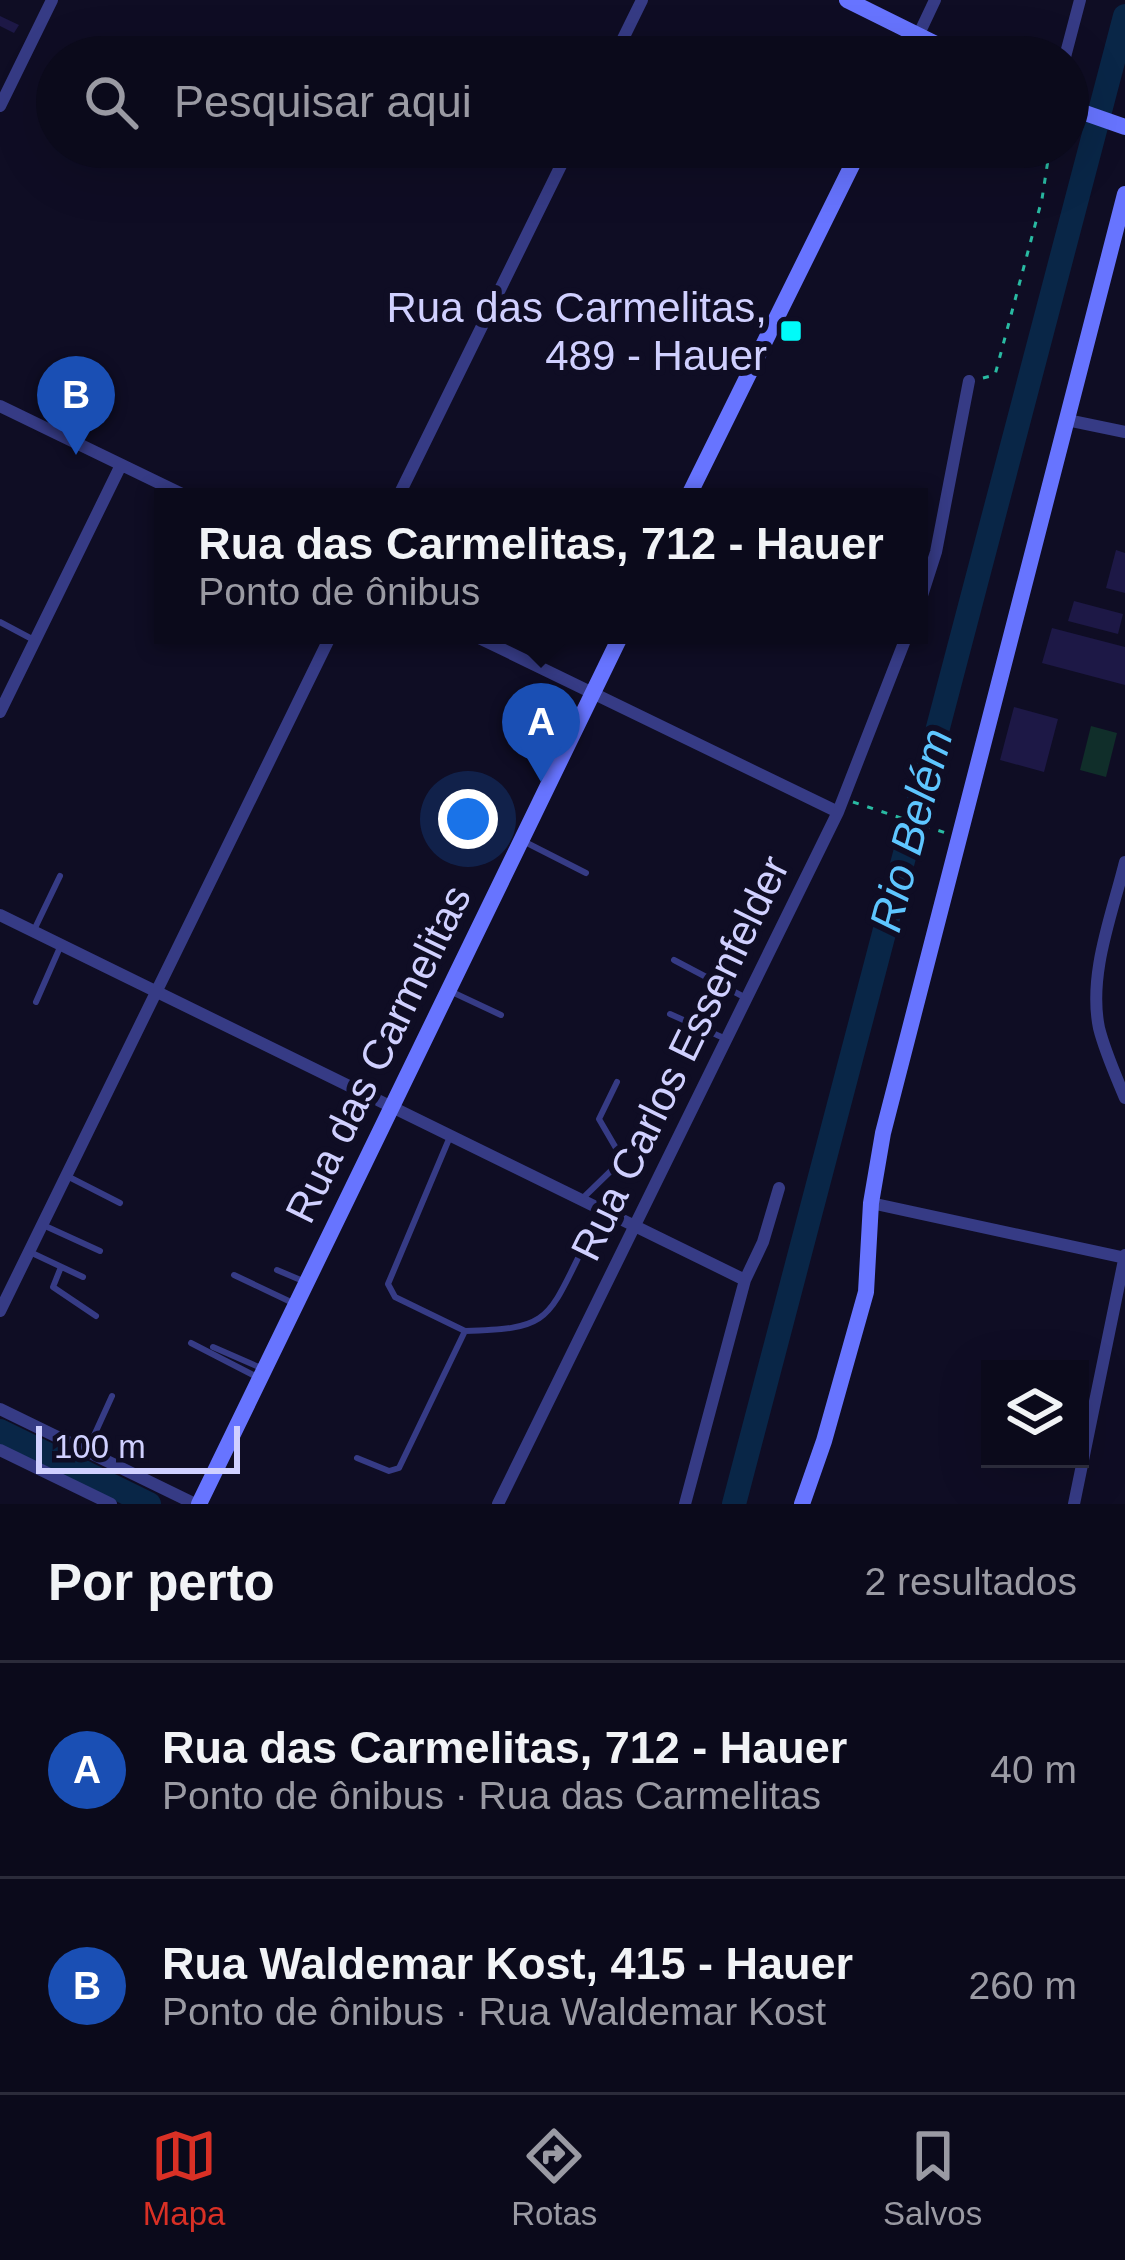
<!DOCTYPE html>
<html lang="pt">
<head>
<meta charset="utf-8">
<style>
	:root { --surface:#0b0a1b; --page:#191828; --text:#f1f3f6; --muted:#9a9aa3; --line:#2b2b3a; --accent:#d93025 }
	body { margin:0; font-family:Helvetica,sans-serif; background:var(--page); color:var(--text) }
	.controls { position:absolute; right:36px; bottom:36px; display:grid; overflow:hidden; border-radius:0px; box-shadow:0 12px 48px #0002 }
	.controls button { width:108px; height:108px; display:grid; place-items:center; padding:0; border:0; border-bottom:3px solid var(--line); background:var(--surface); color:var(--text); font:60px sans-serif }
	.scale { position:absolute; left:36px; bottom:30px; width:204px; box-sizing:border-box; padding-left:12px; border:6px solid #d0d0ff; border-top:0; font-size:33px; line-height:42px; white-space:nowrap; color:#d0d0ff; -webkit-text-stroke:9px #0f0d24; paint-order:stroke }
	.you { position:absolute; left:468px; top:819px; width:42px; height:42px; margin:-30px; border:9px solid #fff; border-radius:50%; background:#1a73e8; box-shadow:0 0 0 18px #1a73e833 }
	.badge { display:grid; place-items:center; width:78px; height:78px; border-radius:50%; background:var(--accent); color:#fff; font-size:39px; font-weight:700 }
	.pin { position:absolute; translate:-50% -99px; filter:drop-shadow(0 3px 6px #0008) }
	.pin::after { content:''; position:absolute; top:63px; width:42px; height:36px; background:inherit; clip-path:polygon(0 0,100% 0,50% 100%) }
	.popup { position:absolute; left:154px; top:488px; width:774px; height:156px; box-sizing:border-box; display:grid; place-content:center; border-radius:0px; background:var(--surface); filter:drop-shadow(0 3px 9px #0005); font-size:39px; white-space:nowrap; color:var(--muted) }
	.popup b { font-size:45px; color:var(--text) }
	.popup::after { content:''; position:absolute; left:50%; top:100%; margin-left:-24px; border:24px solid transparent; border-top-color:var(--surface) }
	.list { margin:0; padding:0; list-style:none }
	h2 { display:flex; justify-content:space-between; align-items:center; height:156px; margin:0; padding:0 48px; font-size:51px }
	h2 small { font-size:39px; font-weight:400; color:var(--muted) }
	.list li { display:grid; grid-template-columns:78px 1fr auto; gap:36px; align-items:center; box-sizing:border-box; height:216px; padding:0 48px; border-top:3px solid var(--line) }
	.list b { display:block; font-size:45px; white-space:nowrap }
	.list p { margin:0; font-size:39px; white-space:nowrap; color:var(--muted) }
	.list em { font-size:39px; font-style:normal; color:var(--muted) }
	.icon { flex:none; width:66px; height:66px; fill:none; stroke:currentColor; stroke-width:2; stroke-linecap:round; stroke-linejoin:round }
	.map { position:relative; flex:none; width:1125px; height:1504px; overflow:hidden }
	.search { position:absolute; background:var(--surface); box-shadow:0 12px 48px #0002; left:36px; right:36px; top:36px; height:132px; display:flex; align-items:center; gap:30px; box-sizing:border-box; padding:0 42px; border-radius:66px; color:var(--muted); font-size:45px }
	.sheet { height:588px; background:var(--surface) }
	nav { display:flex; justify-content:space-around; align-items:center; box-sizing:border-box; height:168px; border-top:3px solid var(--line); background:var(--surface); font-size:33px; color:var(--muted) }
	nav a { display:grid; justify-items:center; gap:6px }
	nav .on { color:var(--accent) }
	.map>svg:first-child { display:block }
	.green { fill:#102e2a }
	.lines { fill:none; stroke-linecap:round; stroke-linejoin:round }
	.river { stroke:#092647; stroke-width:24 }
	.building { fill:#1d1846 }
	.path { stroke:#29baa2; stroke-width:3; stroke-dasharray:6 9; stroke-linecap:butt }
	.lane { stroke:#363b85; stroke-width:6 }
	.street { stroke:#363b85; stroke-width:12 }
	.secondary { stroke:#6774ff; stroke-width:16 }
	.poi-dot { fill:#00fbf9; stroke:#0f0d24; stroke-width:4.5 }
	.labels { text-anchor:middle; dominant-baseline:central; stroke-width:12; stroke-linejoin:round; paint-order:stroke }
	.poi-label { font-size:42px; fill:#d0d0ff; stroke:#0f0d24; text-anchor:end }
	.street-label { font-size:42px; fill:#d0d0ff; stroke:#0f0d24 }
	.water-label { font-size:45px; font-style:italic; fill:#5ec6ff; stroke:#0f0d24 }
</style>
</head>
<body>
<div class="map">
<svg width="1125" height="1504" viewBox="0 0 1125 1504">
	<rect width="100%" height="100%" fill="#0f0d24"/>
	<path class="green" d="M1091 726 1117 733 1106 777 1080 770Z"/>
	<g class="lines">
		<path class="river" d="M0 1431 149 1504
			M734 1504 1125 16"/>
	</g>
	<path class="building" d="M0 16 19 25 14 33 0 26Z
		M1116 550 1125 553V593L1106 588Z
		M1074 601 1123 614 1118 634 1068 621Z
		M1052 628 1125 647V685L1042 663Z
		M1014 707 1058 719 1044 772 1000 760Z"/>
	<g class="lines">
		<path class="path" d="M983 378 995 375 1042 199 1050 147
			M853 802 946 833"/>
		<path class="lane" d="M0 622 32 639
			M525 842 586 873
			M35 928 60 876
			M674 960 746 998
			M452 992 501 1015
			M36 1002 61 945
			M670 1014 726 1039
			M69 1177 120 1203
			M584 1197 620 1162V1155L599 1119 617 1082
			M43 1225 100 1251
			M32 1253 83 1277
			M61 1267 53 1287 96 1316
			M277 1270 303 1281
			M234 1275 293 1303
			M465 1331C549 1329 547 1321 583 1248
			M191 1343 257 1377
			M213 1347 261 1368
			M87 1451 112 1396
			M357 1458 389 1471 399 1468 465 1331 395 1297 388 1284 449 1139"/>
		<path class="street" d="M918 36 935 0
			M614 57 642 0
			M1065 57 1080 0
			M0 106 52 0
			M0 406 188 497
			M1067 420 1125 432
			M398 497 570 147
			M919 605 936 552 969 381
			M473 635 838 812
			M0 712 121 465
			M1125 862C1112 915 1088 974 1099 1028 1105 1052 1116 1076 1125 1098
			M0 915 745 1280
			M871 1203 1125 1258
			M0 1311 331 635
			M0 1409 195 1504
			M0 1450 111 1504
			M498 1504 838 812 907 635
			M685 1504 745 1280 763 1242 779 1188
			M1074 1504 1125 1255"/>
		<path class="secondary" d="M847 0 962 57
			M907 57 918 36
			M1068 107 1125 127
			M688 497 861 147
			M199 1504 621 635
			M802 1504 824 1441 866 1292 871 1203 883 1133 1125 194"/>
	</g>
	<rect class="poi-dot" x="779" y="319" width="24" height="24" rx="6"/>
	<g class="labels">
		<g class="poi-label">
			<text x="767" y="307">Rua das Carmelitas,<tspan x="767" dy="48">489 - Hauer</tspan></text>
		</g>
		<g class="street-label">
			<text transform="translate(378 1054) rotate(-64)">Rua das Carmelitas</text>
			<text transform="translate(680 1058) rotate(-64)">Rua Carlos Essenfelder</text>
		</g>
		<g class="water-label">
			<text transform="translate(911 830) rotate(-75)">Rio Belém</text>
		</g>
	</g>
</svg>
<div class="controls">
<button><svg class="icon" aria-label="layers" viewBox="0 0 24 24"><path d="M12 4l9 5-9 5-9-5zM3 14l9 5 9-5"/></svg></button>
</div>
<div class="scale">100 m</div>
<div class="you"></div>
<div class="pin badge" style="left:541px;top:782px;background:#1a4fb4">A</div>
<div class="popup"><b>Rua das Carmelitas, 712 - Hauer</b>Ponto de ônibus</div>
<div class="pin badge" style="left:76px;top:455px;background:#1a4fb4">B</div>
<div class="search"><svg class="icon" aria-label="search" viewBox="0 0 24 24"><circle cx="10" cy="10" r="6"/><path d="M15 15l6 6"/></svg>Pesquisar aqui</div>
</div>
<section class="sheet">
<h2>Por perto<small>2 resultados</small></h2>
<ul class="list">
<li><span class="badge" style="background:#1a4fb4">A</span><div><b>Rua das Carmelitas, 712 - Hauer</b><p>Ponto de ônibus · Rua das Carmelitas</p></div><em>40 m</em></li>
<li><span class="badge" style="background:#1a4fb4">B</span><div><b>Rua Waldemar Kost, 415 - Hauer</b><p>Ponto de ônibus · Rua Waldemar Kost</p></div><em>260 m</em></li>
</ul>
</section>
<nav>
<a class="on"><svg class="icon" aria-label="map" viewBox="0 0 24 24"><path d="M3 6l6-2 6 2 6-2v14l-6 2-6-2-6 2zM9 4v14M15 6v14"/></svg>Mapa</a>
<a><svg class="icon" aria-label="directions" viewBox="0 0 24 24"><path d="M12 3l9 9-9 9-9-9zM9 14v-3h6M13 9l2 2-2 2"/></svg>Rotas</a>
<a><svg class="icon" aria-label="saved" viewBox="0 0 24 24"><path d="M7 4h10v16l-5-4-5 4z"/></svg>Salvos</a>
</nav>
</body>
</html>
